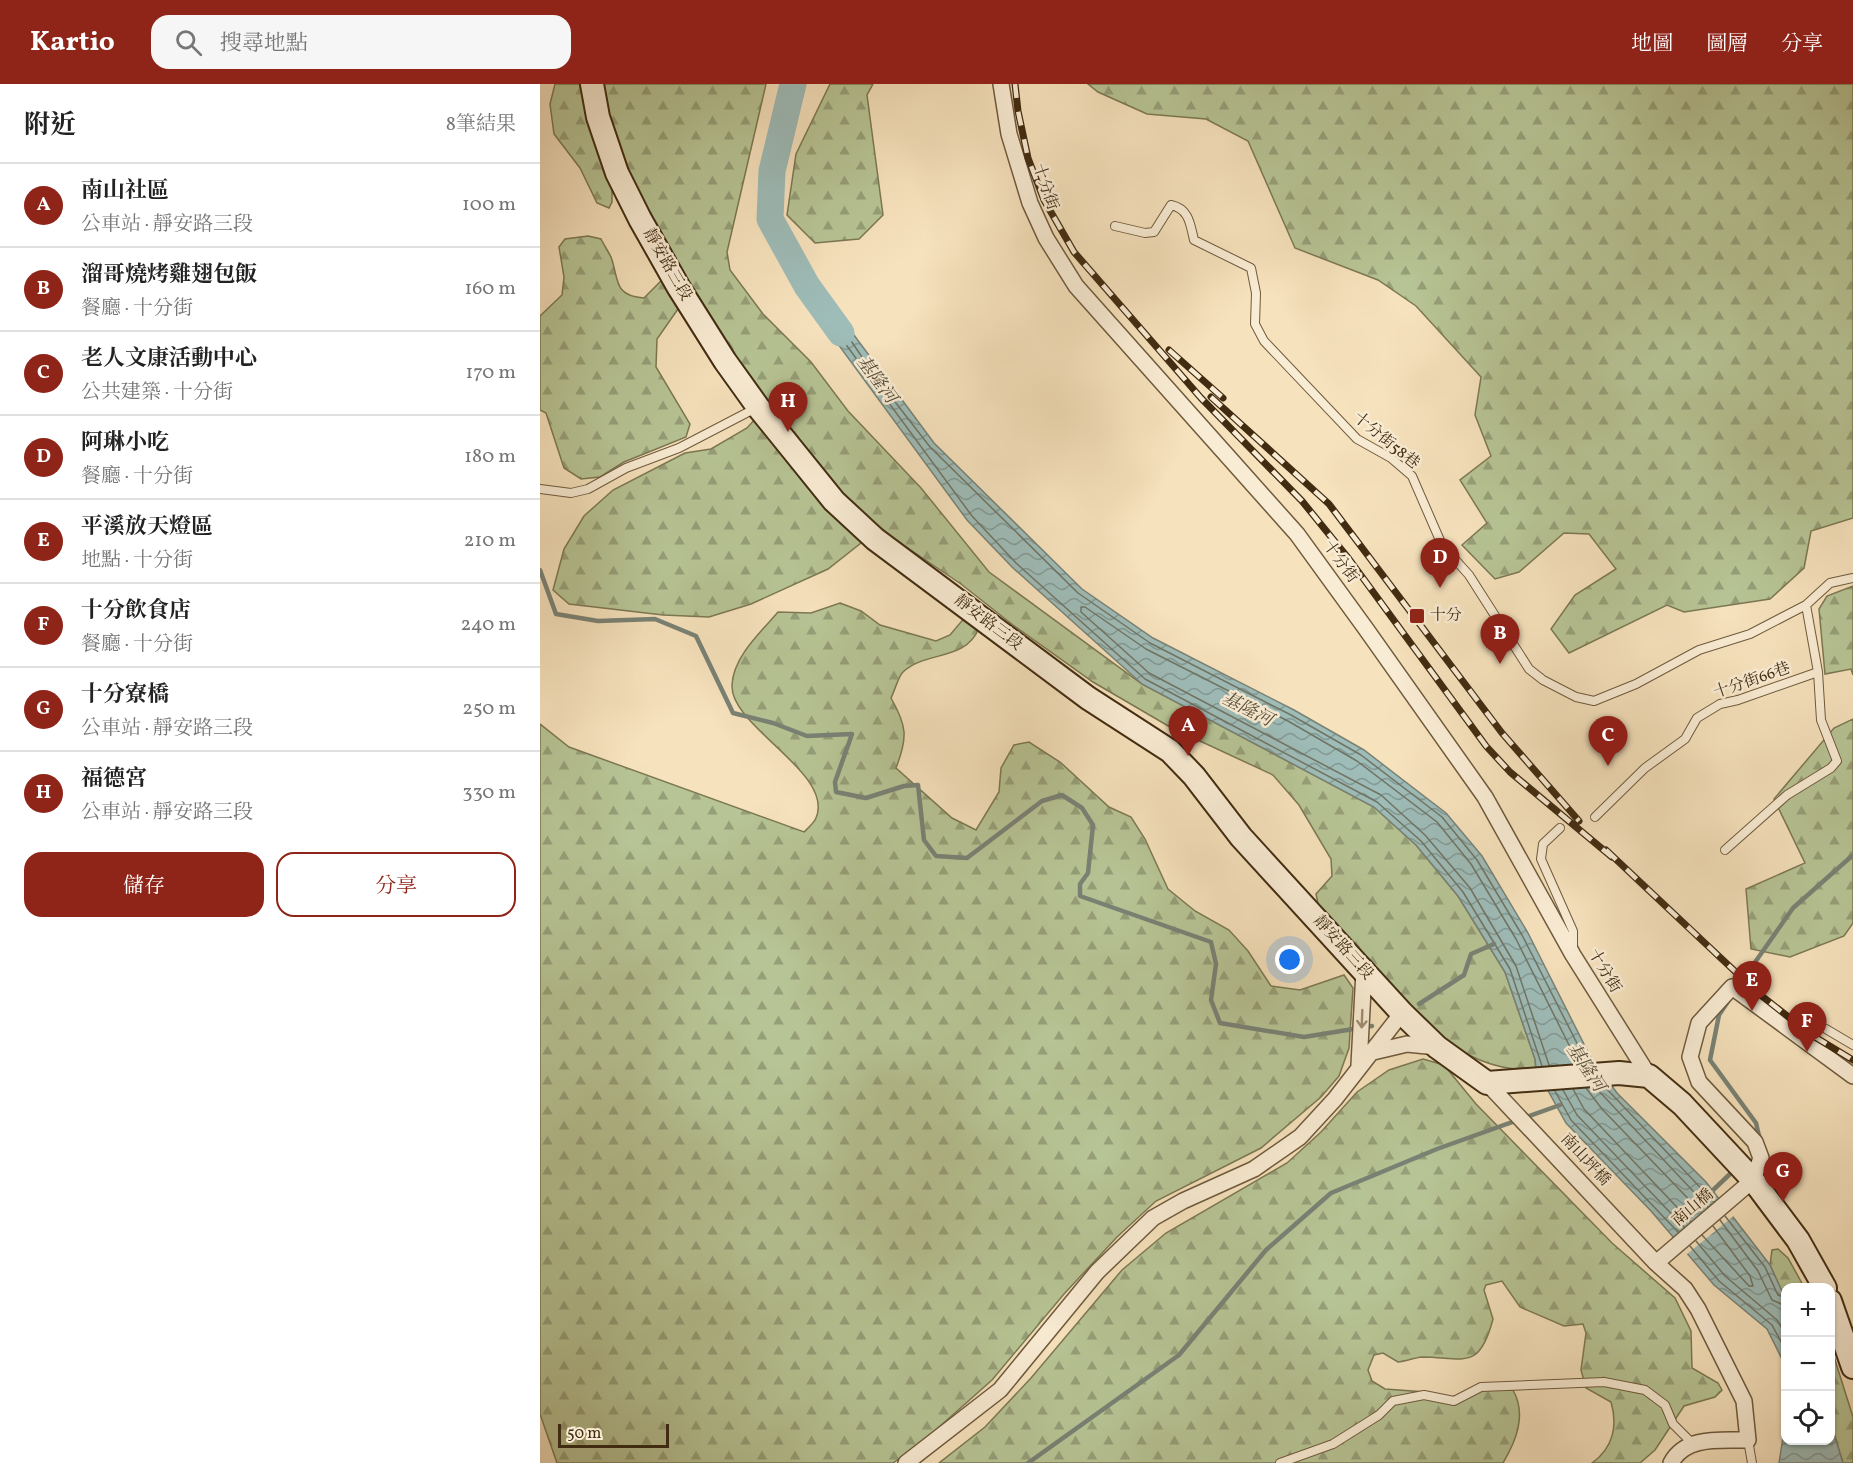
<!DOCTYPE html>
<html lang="zh-TW">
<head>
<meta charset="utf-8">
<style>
	:root { --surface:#fff; --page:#f6f6f6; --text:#222; --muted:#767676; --line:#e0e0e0; --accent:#8f2418 }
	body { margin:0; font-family:Vollkorn,"Noto Serif TC",serif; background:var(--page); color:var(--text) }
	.controls { position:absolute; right:18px; bottom:18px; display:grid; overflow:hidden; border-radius:12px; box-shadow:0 2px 4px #0004 }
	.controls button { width:54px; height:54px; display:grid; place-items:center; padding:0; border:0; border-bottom:2px solid var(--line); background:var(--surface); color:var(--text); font:30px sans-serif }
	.scale { position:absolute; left:18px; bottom:15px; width:111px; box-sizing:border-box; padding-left:6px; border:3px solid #422c11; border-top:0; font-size:16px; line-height:21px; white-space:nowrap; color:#422c11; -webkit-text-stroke:4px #f9ecd4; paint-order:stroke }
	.you { position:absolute; left:750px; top:876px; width:21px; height:21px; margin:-15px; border:4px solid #fff; border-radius:50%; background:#1a73e8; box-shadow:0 0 0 9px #1a73e833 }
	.badge { display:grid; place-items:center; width:39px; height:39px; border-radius:50%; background:var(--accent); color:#fff; font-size:20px; font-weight:700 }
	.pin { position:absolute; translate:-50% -50px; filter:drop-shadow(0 2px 3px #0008) }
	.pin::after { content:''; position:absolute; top:32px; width:21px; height:18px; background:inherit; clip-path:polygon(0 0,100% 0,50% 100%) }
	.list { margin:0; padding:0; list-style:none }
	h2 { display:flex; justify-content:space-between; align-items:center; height:78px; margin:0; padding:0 24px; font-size:26px }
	h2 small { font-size:20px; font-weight:400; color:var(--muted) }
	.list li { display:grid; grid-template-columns:39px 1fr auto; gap:18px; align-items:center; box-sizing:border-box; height:84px; padding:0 24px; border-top:2px solid var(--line) }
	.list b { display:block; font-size:22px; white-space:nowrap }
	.list p { margin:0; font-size:20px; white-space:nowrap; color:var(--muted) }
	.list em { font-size:20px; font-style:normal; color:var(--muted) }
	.actions { display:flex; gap:12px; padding:18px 24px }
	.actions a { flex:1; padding:14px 0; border:2px solid var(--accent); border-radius:18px; text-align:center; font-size:21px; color:var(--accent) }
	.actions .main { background:var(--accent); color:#fff }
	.icon { flex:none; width:33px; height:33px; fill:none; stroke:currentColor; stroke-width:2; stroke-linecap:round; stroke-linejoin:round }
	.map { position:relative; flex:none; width:1313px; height:1379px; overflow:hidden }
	header { display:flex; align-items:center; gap:36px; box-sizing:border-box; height:84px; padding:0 30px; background:var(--accent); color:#fff }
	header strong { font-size:28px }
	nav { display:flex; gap:33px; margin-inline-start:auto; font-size:21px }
	.search { width:420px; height:54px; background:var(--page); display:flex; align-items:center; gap:15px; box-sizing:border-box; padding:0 21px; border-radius:18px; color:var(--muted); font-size:22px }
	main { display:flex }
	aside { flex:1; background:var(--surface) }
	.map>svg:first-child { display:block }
	.forest { fill:url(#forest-firs); stroke:#7c7853; stroke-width:1.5 }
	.water { fill:url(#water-waves); stroke:#798275; stroke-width:1.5 }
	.pier { fill:#f6e2bd }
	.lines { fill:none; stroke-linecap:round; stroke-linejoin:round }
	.shore { stroke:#707464; stroke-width:1.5 }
	.stream { stroke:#798275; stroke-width:4.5 }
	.river { stroke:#9ebcb8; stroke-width:27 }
	.service-casing { stroke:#6f5a3c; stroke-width:10 }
	.minor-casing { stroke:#6f5a3c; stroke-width:18 }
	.secondary-casing { stroke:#422c11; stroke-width:26 }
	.service { stroke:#f9ecd4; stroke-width:8 }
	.minor { stroke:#f9ecd4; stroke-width:15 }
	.secondary { stroke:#f9ecd4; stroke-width:22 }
	.rail-casing { stroke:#422c11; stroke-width:7 }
	.rail { stroke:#f9ecd4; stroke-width:4.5; stroke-dasharray:14; stroke-linecap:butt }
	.oneway { stroke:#9e8c72 }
	.poi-dot { fill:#8f2418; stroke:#f9ecd4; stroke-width:2 }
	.labels { text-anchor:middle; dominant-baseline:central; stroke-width:5; stroke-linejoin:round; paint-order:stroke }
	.street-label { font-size:16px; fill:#422c11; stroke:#f9ecd4 }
	.poi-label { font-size:16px; fill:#422c11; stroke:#f9ecd4; text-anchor:start }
	.water-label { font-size:18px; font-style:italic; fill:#59503b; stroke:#f9ecd4 }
</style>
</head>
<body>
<header>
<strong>Kartio</strong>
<div class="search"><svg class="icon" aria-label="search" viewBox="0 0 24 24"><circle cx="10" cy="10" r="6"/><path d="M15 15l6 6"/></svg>搜尋地點</div>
<nav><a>地圖</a><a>圖層</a><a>分享</a></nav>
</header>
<main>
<aside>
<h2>附近<small>8筆結果</small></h2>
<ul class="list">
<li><span class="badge">A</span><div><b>南山社區</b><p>公車站 · 靜安路三段</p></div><em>100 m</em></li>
<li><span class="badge">B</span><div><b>溜哥燒烤雞翅包飯</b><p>餐廳 · 十分街</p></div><em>160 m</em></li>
<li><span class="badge">C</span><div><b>老人文康活動中心</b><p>公共建築 · 十分街</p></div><em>170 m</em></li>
<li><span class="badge">D</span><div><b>阿琳小吃</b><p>餐廳 · 十分街</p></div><em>180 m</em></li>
<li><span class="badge">E</span><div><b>平溪放天燈區</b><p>地點 · 十分街</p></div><em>210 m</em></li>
<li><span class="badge">F</span><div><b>十分飲食店</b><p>餐廳 · 十分街</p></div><em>240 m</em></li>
<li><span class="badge">G</span><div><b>十分寮橋</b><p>公車站 · 靜安路三段</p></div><em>250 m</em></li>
<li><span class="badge">H</span><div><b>福德宮</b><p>公車站 · 靜安路三段</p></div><em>330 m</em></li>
</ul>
<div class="actions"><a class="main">儲存</a><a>分享</a></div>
</aside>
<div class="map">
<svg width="1313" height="1379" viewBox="0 0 1313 1379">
	<defs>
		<pattern id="forest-firs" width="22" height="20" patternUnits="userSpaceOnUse" patternTransform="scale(1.5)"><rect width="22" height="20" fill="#b7c495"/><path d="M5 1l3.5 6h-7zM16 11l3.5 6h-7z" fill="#969f78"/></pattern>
		<pattern id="water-waves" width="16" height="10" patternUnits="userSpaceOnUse" patternTransform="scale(1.5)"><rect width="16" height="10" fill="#9ebcb8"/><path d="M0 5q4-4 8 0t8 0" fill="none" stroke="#829994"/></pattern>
	</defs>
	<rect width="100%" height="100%" fill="#f6e2bd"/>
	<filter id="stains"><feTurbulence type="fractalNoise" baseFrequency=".00333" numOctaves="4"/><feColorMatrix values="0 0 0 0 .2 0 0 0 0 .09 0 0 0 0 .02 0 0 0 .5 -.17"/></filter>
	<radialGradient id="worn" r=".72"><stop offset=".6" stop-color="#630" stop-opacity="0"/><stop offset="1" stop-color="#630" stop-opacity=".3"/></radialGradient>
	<path class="forest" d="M15 0H39L72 99V118L69 124 57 119 40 84 14 50 10 20Z
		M62 0H226L187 168 190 186 223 230 271 278 308 327 381 404 449 488 602 600 834 723 876 761 918 812 965 888 995 975 996 985C902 994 833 881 778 820L776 810 792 792 791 775 759 721 733 691 630 643 553 598 473 541 421 500 335 442H331L321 459 288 485 211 520 169 533 123 531 29 520 13 506 24 465 44 432 73 406 145 369 171 365 207 344 228 321C189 268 154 213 123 156 94 104 67 60 62 0Z
		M290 0H333L327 11 343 131 319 155 275 159 247 131 256 70Z
		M548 0H1313V434L1271 447 1264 484 1230 515 1144 528 1127 521 1029 569 1011 545 1035 511 1076 485 1049 450 1024 449 979 488 955 495 922 461 947 439 920 396 951 372 935 331 941 293 876 222 838 196 755 164 708 57 666 35 607 30 558 8Z
		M48 152 61 155C64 161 68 167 71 173 79 195 73 212 104 214L123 195 137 216 138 225 117 255 116 283 150 340 146 353 84 378 60 393 41 395 24 384 6 329 0 326V232L22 211 24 193 19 163 25 155Z
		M1313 502V591L1311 585 1285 590 1279 525 1287 512Z
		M300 519 321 527 340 541 396 557 410 551 426 532 439 544C425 578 387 566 363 588 358 593 355 606 351 614 367 642 368 653 356 684L412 734 436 746 459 708 461 684 474 661 489 658 520 678 569 723 591 733 605 755 628 805 655 827 689 846 708 867 731 902 760 906 804 891 813 904 809 964 799 992 781 1013 721 1064 616 1117 577 1153 524 1210 452 1296 380 1360 353 1379H17L0 1330V640L29 663 264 748C268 744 274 739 276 734 295 689 190 643 192 601 193 573 221 548 238 528L271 529Z
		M1313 635V839L1304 852 1250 873 1211 865 1206 805 1265 779 1234 715 1294 644Z
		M883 975 904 981 936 1020 1072 1159 1135 1214 1151 1247 1152 1284 1178 1299 1182 1306 1175 1313 1144 1322 1115 1366 1100 1379H1052C1073 1364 1078 1342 1071 1318L1046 1304 1041 1286 1046 1249 1043 1240 1024 1242 980 1223 962 1197 946 1201 944 1206 953 1235C939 1288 924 1273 882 1273 874 1274 866 1277 858 1278L843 1269 834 1271 828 1286 832 1297 845 1305 886 1308 919 1317 943 1306H973C987 1331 976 1357 963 1379H399L445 1343 491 1294 582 1186 626 1149 747 1079 781 1048 817 1008 849 986Z
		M1238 1165 1248 1174 1264 1203 1246 1204 1245 1214 1230 1181 1232 1166Z
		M1290 1260 1313 1333V1379H1303L1291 1340Z"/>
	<path class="water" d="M288 216 394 359 542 505 613 554 754 626 824 666 906 729 942 772 988 849 1050 972 1077 1009 1166 1098 1230 1181 1245 1214V1281L1227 1245 1174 1201 1111 1127 1026 1039 996 985 995 975 965 888 918 812 876 761 834 723 602 600 472 483 427 436 270 222Z
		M1291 1340 1303 1379H1239L1245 1341 1246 1356H1290Z"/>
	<path class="pier" d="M1183 1115 1196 1130 1146 1171 1134 1157Z"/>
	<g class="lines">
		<path class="shore" d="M1009 981 976 882 930 804 885 751 841 711 609 589 541 528V523H545L606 565 748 637 817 677 897 738 931 780 976 855 1038 979
			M1002 982 970 885 923 808 881 757 837 718 605 595 476 479 432 432 282 228V224L287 223 292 229 335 292 390 363 538 509 610 559 751 631 821 671 902 733 937 776 982 851 1047 979
			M1065 1003 1174 1118
			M1046 1004 1062 1025 1161 1128
			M1056 1004 1168 1123
			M1033 1005 1044 1025 1151 1138
			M1023 1006 1037 1031 1144 1143
			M1015 1007 1031 1036 1138 1148
			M1185 1132 1225 1183 1238 1211 1246 1214
			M1180 1136 1218 1187 1232 1216 1246 1222
			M1162 1151 1209 1202H1213L1210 1192 1173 1142
			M1156 1157 1185 1192 1237 1236 1246 1251
			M1150 1162 1179 1197 1232 1241 1246 1267"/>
		<path class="stream" d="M0 486 16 530 58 537 115 535 156 552 193 629 233 639 267 652 312 650 295 698 296 708 326 714 364 702 378 701 384 756 396 772 427 774 502 717 522 711 542 724 553 741 548 789 540 800V812L671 858 676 880 671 916 680 939 764 953 832 942
			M1211 884 1253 824 1313 771
			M1189 916 1179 931 1170 976 1216 1039 1220 1056
			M879 920 924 891 931 870 954 860
			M1170 1109 1190 1090
			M488 1379 639 1271 726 1166 791 1109 897 1065 1020 1021"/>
		<path class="river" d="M253 0 232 87 230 135 267 202 301 249"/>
		<defs>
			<path id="service" d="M575 142 605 149 614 148 631 121C649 125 650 139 654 156L711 184 716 209 715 240 724 257 817 355 851 374 872 392 902 461 929 491 989 585 1003 596 1036 613 1054 617 1096 600 1159 566 1210 550 1266 521 1290 499 1313 494
				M0 405 31 409 48 405 86 384 139 364 216 324
				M1055 733 1105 684 1145 655 1157 634 1180 620 1198 616 1278 588
				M1020 744 1003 760 1001 775 1033 847V864
				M1185 766 1247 711 1291 684 1297 677 1281 636 1278 588 1266 521
				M1286 945 1313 961
				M1208 1356 1212 1379
				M740 1379 793 1360 839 1331 853 1317 884 1311 914 1317 941 1303 1064 1298 1105 1306 1125 1321 1133 1340 1152 1359"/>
			<path id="minor" d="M461 0 469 50 490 119 506 154 536 202 757 450 826 545 945 713 1033 871 1109 992
				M829 969 867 960 897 963
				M819 981 824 887
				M947 999 1116 1179 1145 1205 1158 1225 1204 1317 1208 1356C1181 1357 1146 1351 1131 1379
				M1116 1179 1213 1096 1221 1074 1215 1058 1159 998 1150 973 1159 939 1192 903 1313 992
				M366 1379 460 1306 557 1188 613 1134 643 1117 714 1085 760 1053 795 1015 862 929"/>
			<path id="secondary" d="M52 0 58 33 77 89 100 135 139 204 185 277 218 323 294 417 335 455 481 564 548 614 630 667 654 692 701 753 862 929 897 963 947 999 1079 989 1109 992 1142 1020 1213 1096 1258 1156 1285 1204
				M1290 1217 1313 1283"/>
		</defs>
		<use href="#service" class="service-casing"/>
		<use href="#minor" class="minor-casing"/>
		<use href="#secondary" class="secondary-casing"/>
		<use href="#service" class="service"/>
		<use href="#minor" class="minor"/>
		<use href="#secondary" class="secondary"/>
		<defs>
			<path id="rail" d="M475 0 478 27 488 74 504 116 534 168 661 314 762 417 809 475 946 662 970 688 1072 773
				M629 266 683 314
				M671 313 789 420 962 649 1039 737
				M1066 766 1218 909 1270 950 1313 976"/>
		</defs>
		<use href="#rail" class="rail-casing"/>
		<use href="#rail" class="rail"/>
	</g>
	<defs><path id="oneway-shaft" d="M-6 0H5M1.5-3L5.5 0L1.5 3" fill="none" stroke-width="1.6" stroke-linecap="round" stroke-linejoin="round" transform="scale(1.5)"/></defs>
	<use class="oneway" href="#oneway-shaft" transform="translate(822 935) rotate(92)"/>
	<rect class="poi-dot" x="869" y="524" width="16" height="16" rx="3"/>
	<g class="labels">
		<g class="street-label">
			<text transform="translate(505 103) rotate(71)">十分街</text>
			<text transform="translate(127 181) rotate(60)">靜安路三段</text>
			<text transform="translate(846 357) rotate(39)">十分街58巷</text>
			<text transform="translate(800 478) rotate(54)">十分街</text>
			<text transform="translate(448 539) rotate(37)">靜安路三段</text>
			<text transform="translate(1212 597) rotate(-19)">十分街66巷</text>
			<text transform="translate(803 864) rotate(48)">靜安路三段</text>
			<text transform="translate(1064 887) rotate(59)">十分街</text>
			<text transform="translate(1045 1076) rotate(47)">南山坪橋</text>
			<text transform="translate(1153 1124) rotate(-40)">南山橋</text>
		</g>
		<g class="poi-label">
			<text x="890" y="532">十分</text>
		</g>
		<g class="water-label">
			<text transform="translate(336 296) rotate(53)">基隆河</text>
			<text transform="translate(707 626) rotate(27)">基隆河</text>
			<text transform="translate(1045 984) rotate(56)">基隆河</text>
		</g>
	</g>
	<rect width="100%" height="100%" filter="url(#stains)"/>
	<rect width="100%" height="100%" fill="url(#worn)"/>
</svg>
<div class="controls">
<button>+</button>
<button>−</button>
<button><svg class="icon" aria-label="locate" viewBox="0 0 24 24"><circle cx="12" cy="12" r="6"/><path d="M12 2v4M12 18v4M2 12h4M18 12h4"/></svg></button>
</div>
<div class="scale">50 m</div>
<div class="you"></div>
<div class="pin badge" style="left:648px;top:672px">A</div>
<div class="pin badge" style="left:960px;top:580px">B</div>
<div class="pin badge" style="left:1068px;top:682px">C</div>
<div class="pin badge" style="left:900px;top:504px">D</div>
<div class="pin badge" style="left:1212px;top:927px">E</div>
<div class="pin badge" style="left:1267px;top:968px">F</div>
<div class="pin badge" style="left:1243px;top:1118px">G</div>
<div class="pin badge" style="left:248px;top:348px">H</div>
</div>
</main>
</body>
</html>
